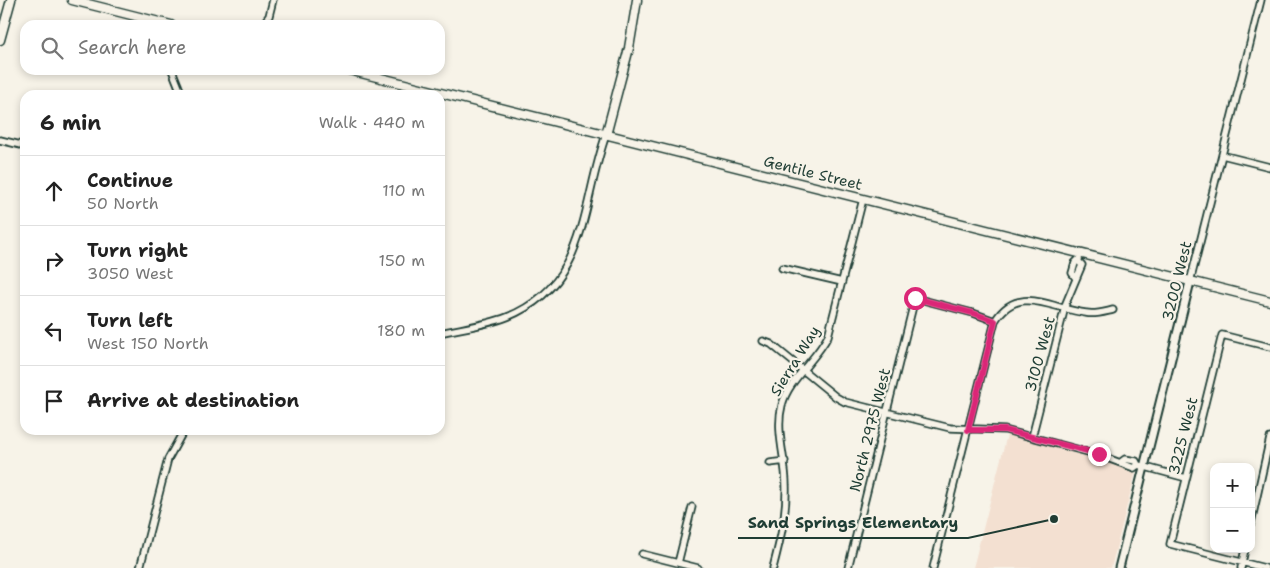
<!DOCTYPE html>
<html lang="en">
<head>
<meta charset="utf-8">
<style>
	:root { --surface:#fff; --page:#f2f2f2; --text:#222; --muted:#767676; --line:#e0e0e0 }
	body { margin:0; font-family:"Shantell Sans",sans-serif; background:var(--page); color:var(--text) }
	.controls { position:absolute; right:15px; bottom:15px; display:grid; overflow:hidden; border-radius:10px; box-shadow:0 2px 8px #0003 }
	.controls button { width:45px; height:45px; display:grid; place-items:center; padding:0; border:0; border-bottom:1px solid var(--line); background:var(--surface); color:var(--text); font:25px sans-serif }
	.stop { position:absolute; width:15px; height:15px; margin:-11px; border:4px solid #db2777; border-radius:50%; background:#fff }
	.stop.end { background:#db2777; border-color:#fff; box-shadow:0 1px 5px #0008 }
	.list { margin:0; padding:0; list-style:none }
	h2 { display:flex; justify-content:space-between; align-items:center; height:65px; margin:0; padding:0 20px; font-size:21px }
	h2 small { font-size:16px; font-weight:400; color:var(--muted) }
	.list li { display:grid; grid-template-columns:32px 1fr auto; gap:15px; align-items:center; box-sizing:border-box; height:70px; padding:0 20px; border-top:1px solid var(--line) }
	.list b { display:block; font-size:19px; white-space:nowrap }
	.list p { margin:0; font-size:16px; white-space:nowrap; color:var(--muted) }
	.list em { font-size:16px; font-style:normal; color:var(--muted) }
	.icon { flex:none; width:28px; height:28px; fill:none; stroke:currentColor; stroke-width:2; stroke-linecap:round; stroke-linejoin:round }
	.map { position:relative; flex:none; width:1270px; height:568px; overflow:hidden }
	.search { position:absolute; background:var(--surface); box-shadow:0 2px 8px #0003; left:20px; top:20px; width:425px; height:55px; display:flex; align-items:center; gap:12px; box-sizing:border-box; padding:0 18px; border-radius:15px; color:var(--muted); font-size:19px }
	.panel { position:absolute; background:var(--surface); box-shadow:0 2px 8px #0003; left:20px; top:90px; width:425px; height:345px; border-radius:15px }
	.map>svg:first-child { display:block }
	.built { fill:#f3e0d1 }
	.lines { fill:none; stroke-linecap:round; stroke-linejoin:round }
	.minor-casing { stroke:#1f3d34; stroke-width:9 }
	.tertiary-casing { stroke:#1f3d34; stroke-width:11 }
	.secondary-casing { stroke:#1f3d34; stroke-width:11 }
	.minor { stroke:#f7f3e8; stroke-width:5.5 }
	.tertiary { stroke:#f7f3e8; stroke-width:7 }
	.secondary { stroke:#f7f3e8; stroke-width:8 }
	.route { stroke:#db2777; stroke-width:6 }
	.labels { text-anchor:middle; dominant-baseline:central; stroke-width:4.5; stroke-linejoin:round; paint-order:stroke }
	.street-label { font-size:15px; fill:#1f3d34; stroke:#f7f3e8 }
	.leader { fill:none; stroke:#1f3d34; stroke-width:2 }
	.callout-dot { fill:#1f3d34; stroke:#f7f3e8; stroke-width:2 }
	.callout-label { font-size:16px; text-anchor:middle; font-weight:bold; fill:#1f3d34; stroke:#f7f3e8; stroke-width:4.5; stroke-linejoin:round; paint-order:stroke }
</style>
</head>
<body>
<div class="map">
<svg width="1270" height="568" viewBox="0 0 1270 568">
	<rect width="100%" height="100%" fill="#f7f3e8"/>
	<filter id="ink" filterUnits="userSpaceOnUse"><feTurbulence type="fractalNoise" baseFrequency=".02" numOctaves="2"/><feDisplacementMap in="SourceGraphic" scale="10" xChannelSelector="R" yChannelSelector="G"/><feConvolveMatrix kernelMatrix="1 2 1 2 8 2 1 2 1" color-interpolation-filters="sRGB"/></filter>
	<g filter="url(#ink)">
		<path class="built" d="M1007 435 1090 455 1136 471 1111 568H973Z"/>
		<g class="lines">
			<defs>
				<path id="minor" d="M262 25 269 16 273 0
					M172 70 182 95
					M0 140 25 146
					M1222 155 1270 167
					M782 268 842 282
					M1075 277 1072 273 1075 263 1079 259
					M1190 282 1261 0
					M440 333C462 328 486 325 507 317 589 284 581 204 606 135
					M763 341 771 344 836 397 845 402 950 428 1005 430 1099 455 1134 468 1138 465
					M1032 437 1066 303 1082 265 1078 261
					M1121 462 1125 459 1136 461 1138 465 1186 478
					M770 463 785 461
					M1251 523 1270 438
					M642 554 698 568
					M678 563 692 507
					M140 568 168 459 184 430
					M773 568C780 541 787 513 786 485 786 459 775 431 782 405 789 379 816 360 828 336L863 199
					M848 568 915 298 973 313 995 321C1018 283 1052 309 1086 313 1095 315 1104 312 1113 310
					M933 568 995 321
					M1241 568 1245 549
					M1265 568 1170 544 1222 335 1270 347"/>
				<path id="tertiary" d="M1119 568 1190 282"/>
				<path id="secondary" d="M72 0 171 25
					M0 40 11 0
					M349 70 1270 301
					M606 135 629 48 637 0"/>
			</defs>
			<use href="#minor" class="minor-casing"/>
			<use href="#tertiary" class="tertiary-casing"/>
			<use href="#secondary" class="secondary-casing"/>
			<use href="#minor" class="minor"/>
			<use href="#tertiary" class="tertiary"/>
			<use href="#secondary" class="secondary"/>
		</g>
	</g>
	<g class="lines" filter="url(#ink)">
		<path class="route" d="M915 298 973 313 995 321 968 430H1005L1099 454"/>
	</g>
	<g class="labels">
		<g class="street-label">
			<text transform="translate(813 173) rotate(14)">Gentile Street</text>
			<text transform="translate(1177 281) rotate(-76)">3200 West</text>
			<text transform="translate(1040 354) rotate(-75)">3100 West</text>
			<text transform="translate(795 361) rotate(-58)">Sierra Way</text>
			<text transform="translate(870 430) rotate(-76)">North 2975 West</text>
			<text transform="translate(1183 436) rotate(-76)">3225 West</text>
		</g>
	</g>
	<path class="leader" d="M1054 519L968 538H738"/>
	<circle class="callout-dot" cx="1054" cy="519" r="5"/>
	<g class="callout-label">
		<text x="853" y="528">Sand Springs Elementary</text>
	</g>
</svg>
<div class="controls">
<button>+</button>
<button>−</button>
</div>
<div class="stop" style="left:915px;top:298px"></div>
<div class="stop end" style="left:1099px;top:454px"></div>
<div class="search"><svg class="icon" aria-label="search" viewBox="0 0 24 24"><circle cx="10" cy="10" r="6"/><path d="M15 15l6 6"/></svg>Search here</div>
<section class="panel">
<h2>6 min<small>Walk · 440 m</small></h2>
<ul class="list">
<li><svg class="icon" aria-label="ahead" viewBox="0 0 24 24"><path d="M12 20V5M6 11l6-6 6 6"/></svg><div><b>Continue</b><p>50 North</p></div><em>110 m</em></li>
<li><svg class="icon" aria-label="right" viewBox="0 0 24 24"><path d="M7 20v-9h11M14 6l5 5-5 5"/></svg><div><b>Turn right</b><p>3050 West</p></div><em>150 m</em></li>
<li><svg class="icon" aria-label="left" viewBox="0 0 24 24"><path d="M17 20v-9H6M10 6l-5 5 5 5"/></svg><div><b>Turn left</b><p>West 150 North</p></div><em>180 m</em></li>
<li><svg class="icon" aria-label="arrive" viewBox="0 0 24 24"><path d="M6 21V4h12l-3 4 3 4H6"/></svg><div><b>Arrive at destination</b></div></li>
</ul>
</section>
</div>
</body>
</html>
